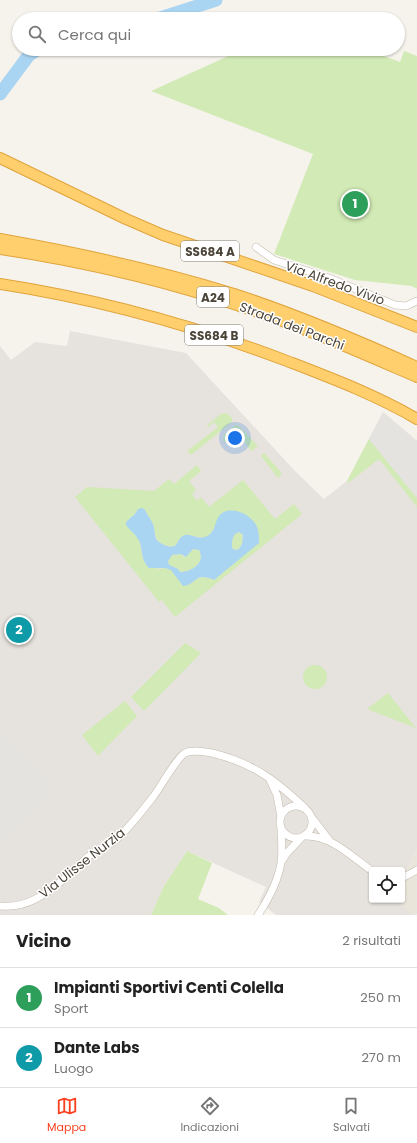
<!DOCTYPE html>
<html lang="it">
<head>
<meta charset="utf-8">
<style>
	:root { --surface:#fff; --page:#f2f2f2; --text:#222; --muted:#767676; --line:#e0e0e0; --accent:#fc3f1d }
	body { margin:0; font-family:Poppins,sans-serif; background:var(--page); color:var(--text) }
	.controls { position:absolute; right:12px; bottom:12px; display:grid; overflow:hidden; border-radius:4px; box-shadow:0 1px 3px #0004 }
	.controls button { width:36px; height:36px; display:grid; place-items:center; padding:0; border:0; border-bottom:1px solid var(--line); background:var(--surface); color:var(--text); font:20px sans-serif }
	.you { position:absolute; left:235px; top:438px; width:14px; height:14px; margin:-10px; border:3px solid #fff; border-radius:50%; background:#1a73e8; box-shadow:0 0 0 6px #1a73e833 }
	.badge { display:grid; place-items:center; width:26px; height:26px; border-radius:50%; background:var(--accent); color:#fff; font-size:13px; font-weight:700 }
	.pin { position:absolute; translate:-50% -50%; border:2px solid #fff; box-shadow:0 1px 4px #0006 }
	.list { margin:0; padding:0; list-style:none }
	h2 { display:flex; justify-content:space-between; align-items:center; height:52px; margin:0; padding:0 16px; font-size:17px }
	h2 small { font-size:13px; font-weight:400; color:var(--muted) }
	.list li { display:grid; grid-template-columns:26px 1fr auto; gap:12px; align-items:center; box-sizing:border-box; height:60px; padding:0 16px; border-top:1px solid var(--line) }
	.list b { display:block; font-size:15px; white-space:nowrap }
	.list p { margin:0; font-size:13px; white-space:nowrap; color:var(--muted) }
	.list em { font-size:13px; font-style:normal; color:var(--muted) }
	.icon { flex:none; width:22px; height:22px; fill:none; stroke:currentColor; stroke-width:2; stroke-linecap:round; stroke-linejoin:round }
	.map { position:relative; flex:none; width:417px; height:915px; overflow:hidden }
	.search { position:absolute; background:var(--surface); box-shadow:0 1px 3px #0004; left:12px; right:12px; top:12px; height:44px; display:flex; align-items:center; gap:10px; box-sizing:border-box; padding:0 14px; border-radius:22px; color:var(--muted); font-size:15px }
	.sheet { height:172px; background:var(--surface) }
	nav { display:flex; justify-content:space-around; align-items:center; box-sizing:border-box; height:56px; border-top:1px solid var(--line); background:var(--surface); font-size:11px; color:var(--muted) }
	nav a { display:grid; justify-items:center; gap:2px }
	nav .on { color:var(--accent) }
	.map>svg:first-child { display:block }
	.residential { fill:#eae5da }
	.industrial { fill:#e6e2dd }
	.green { fill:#d2eab5; fill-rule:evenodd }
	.parking { fill:#e5e3e0 }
	.water { fill:#a9d4f2; fill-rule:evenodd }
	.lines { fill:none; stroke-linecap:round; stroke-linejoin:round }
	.river { stroke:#a9d4f2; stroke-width:13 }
	.minor-casing { stroke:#c2bbae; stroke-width:8 }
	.highway-casing { stroke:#e0a43c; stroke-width:12 }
	.minor { stroke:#fff; stroke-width:7 }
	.highway { stroke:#ffcf6e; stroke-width:10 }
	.labels { text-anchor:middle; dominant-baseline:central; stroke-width:3; stroke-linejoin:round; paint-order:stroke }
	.shield { fill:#fff; stroke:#817c74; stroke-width:1 }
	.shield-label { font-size:12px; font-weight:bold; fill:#4b4439 }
	.street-label { font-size:13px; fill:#4b4439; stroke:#fff }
</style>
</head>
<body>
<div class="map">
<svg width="417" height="915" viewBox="0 0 417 915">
	<rect width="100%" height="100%" fill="#f6f3ec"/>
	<path class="residential" d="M417 849V915H416L394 900H402V878Z"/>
	<path class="industrial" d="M70 331 186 353 295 471 324 499 347 481 383 412 417 441V849L402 878V870H372V900H394L416 915H276L259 902 266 887 187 851 164 886 151 915H0V346L11 360 35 342 67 346Z"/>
	<path class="green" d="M244 49H365L400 62 404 51 417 56V289L412 286 355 280 274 254 313 154 151 91Z
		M225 413 228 414 232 418V422L191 455 187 451 218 427 214 422 208 427 207 425 221 414Z
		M238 425 258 446 251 451 238 433 225 443 223 440C223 433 232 426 238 425Z
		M369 439 417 498V507L379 459 348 483 347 481Z
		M264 453 281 472V475L278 478 261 456Z
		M197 465 201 471 189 481 196 490 192 494 197 501 201 497 209 507 243 480 275 519 294 504 302 514 175 617 162 600 159 602 75 497 87 487 154 491 169 479 174 484ZM138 509 145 510C147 515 151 519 153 524 157 536 153 541 167 546 171 547 173 547 176 545 187 521 205 552 214 528L258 529 214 580C203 575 198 577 189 584L175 575 171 570 165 568 158 569 144 562 139 540 126 522 135 514Z
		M237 532 242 534 243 541 239 549 234 550 232 547C232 542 232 536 237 532Z
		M193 549 199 550C206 563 191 572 180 572L178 569 169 565 168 561 172 555 181 554 184 557Z
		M185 643 201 653 144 711 131 697Z
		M303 677a12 12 0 1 1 24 0a12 12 0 1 1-24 0Z
		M388 693 416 728 367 709Z
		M125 701 137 716 98 756 82 735Z
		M187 851 212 863 198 899 219 908 228 915H151L164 886Z"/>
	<path class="parking" d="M383 412 417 441V498L369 439Z
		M6 733 53 779 55 785 53 791 47 800 0 848V735Z"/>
	<path class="water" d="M142 508 145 510C147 515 151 519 153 524 157 536 151 540 167 546 171 547 173 547 176 545 186 524 194 543 207 536 218 531 213 517 224 512 235 507 251 515 256 525 259 530 259 537 259 543L214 580C194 571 197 585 183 586L171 570 165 568H149C139 557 144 549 138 539 135 533 129 530 126 525V522L135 514 138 509ZM239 532 243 535 242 544 239 549 234 550 232 547C232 541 232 534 239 532ZM193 549 199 550C206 563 192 572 180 572L178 569 169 565 168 561 172 555 181 554 186 557Z"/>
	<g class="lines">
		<path class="river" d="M157 19 216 0
			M0 94 29 55 39 49"/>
		<defs>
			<path id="minor" d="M256 247 274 260 329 278 395 305 406 306 417 301
				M270 780 277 795 281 817
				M280 822a16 16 0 1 1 32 0a16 16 0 1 1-32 0Z
				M312 818 329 840
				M305 836C331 835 352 857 372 871
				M282 861 287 853 301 838
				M402 878 417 870
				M0 906C29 909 48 892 69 875 76 869 82 862 89 856 97 850 105 847 113 842 129 829 141 812 153 797 161 787 176 758 185 753 193 749 204 752 212 753 253 763 275 780 305 808
				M258 915C268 900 278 881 281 863 283 851 281 839 281 827"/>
			<path id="highway" d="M0 158 126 219 163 235 313 286 417 327
				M0 239C79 253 157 270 234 294 296 314 357 340 417 367
				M0 249C94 263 187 286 277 319 324 336 371 357 417 377
				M0 284C98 299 195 326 287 361 331 378 376 395 417 419"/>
		</defs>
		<use href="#minor" class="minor-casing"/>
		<use href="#highway" class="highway-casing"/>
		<use href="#minor" class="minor"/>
		<use href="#highway" class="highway"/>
	</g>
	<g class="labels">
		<g class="shield">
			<rect x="181" y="241" width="58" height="20" rx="3"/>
			<rect x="197" y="287" width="32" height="20" rx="3"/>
			<rect x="185" y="325" width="58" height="20" rx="3"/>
		</g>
		<g class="shield-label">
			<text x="210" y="251">SS684 A</text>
			<text x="213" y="297">A24</text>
			<text x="214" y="335">SS684 B</text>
		</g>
		<g class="street-label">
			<text transform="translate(335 283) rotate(20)">Via Alfredo Vivio</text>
			<text transform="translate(292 326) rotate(21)">Strada dei Parchi</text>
			<text transform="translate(82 863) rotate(-38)">Via Ulisse Nurzia</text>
		</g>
	</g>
</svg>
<div class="controls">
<button><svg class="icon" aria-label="locate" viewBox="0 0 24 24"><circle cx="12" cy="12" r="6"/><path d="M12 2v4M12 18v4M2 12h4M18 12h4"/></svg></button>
</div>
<div class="you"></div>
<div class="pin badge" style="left:355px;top:204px;background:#2e9e5b">1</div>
<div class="pin badge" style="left:19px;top:630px;background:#0f9aa8">2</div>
<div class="search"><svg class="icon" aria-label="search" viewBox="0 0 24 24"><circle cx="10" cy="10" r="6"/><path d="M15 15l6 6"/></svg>Cerca qui</div>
</div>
<section class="sheet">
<h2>Vicino<small>2 risultati</small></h2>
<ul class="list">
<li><span class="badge" style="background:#2e9e5b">1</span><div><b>Impianti Sportivi Centi Colella</b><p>Sport</p></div><em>250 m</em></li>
<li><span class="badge" style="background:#0f9aa8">2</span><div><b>Dante Labs</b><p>Luogo</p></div><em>270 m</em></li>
</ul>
</section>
<nav>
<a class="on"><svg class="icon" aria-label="map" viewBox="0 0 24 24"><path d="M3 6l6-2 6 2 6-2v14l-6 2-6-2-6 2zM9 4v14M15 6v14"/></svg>Mappa</a>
<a><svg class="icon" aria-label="directions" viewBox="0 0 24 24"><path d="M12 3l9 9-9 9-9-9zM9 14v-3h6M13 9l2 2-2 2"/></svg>Indicazioni</a>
<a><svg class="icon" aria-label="saved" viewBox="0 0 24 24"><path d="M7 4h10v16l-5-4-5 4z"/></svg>Salvati</a>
</nav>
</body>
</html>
